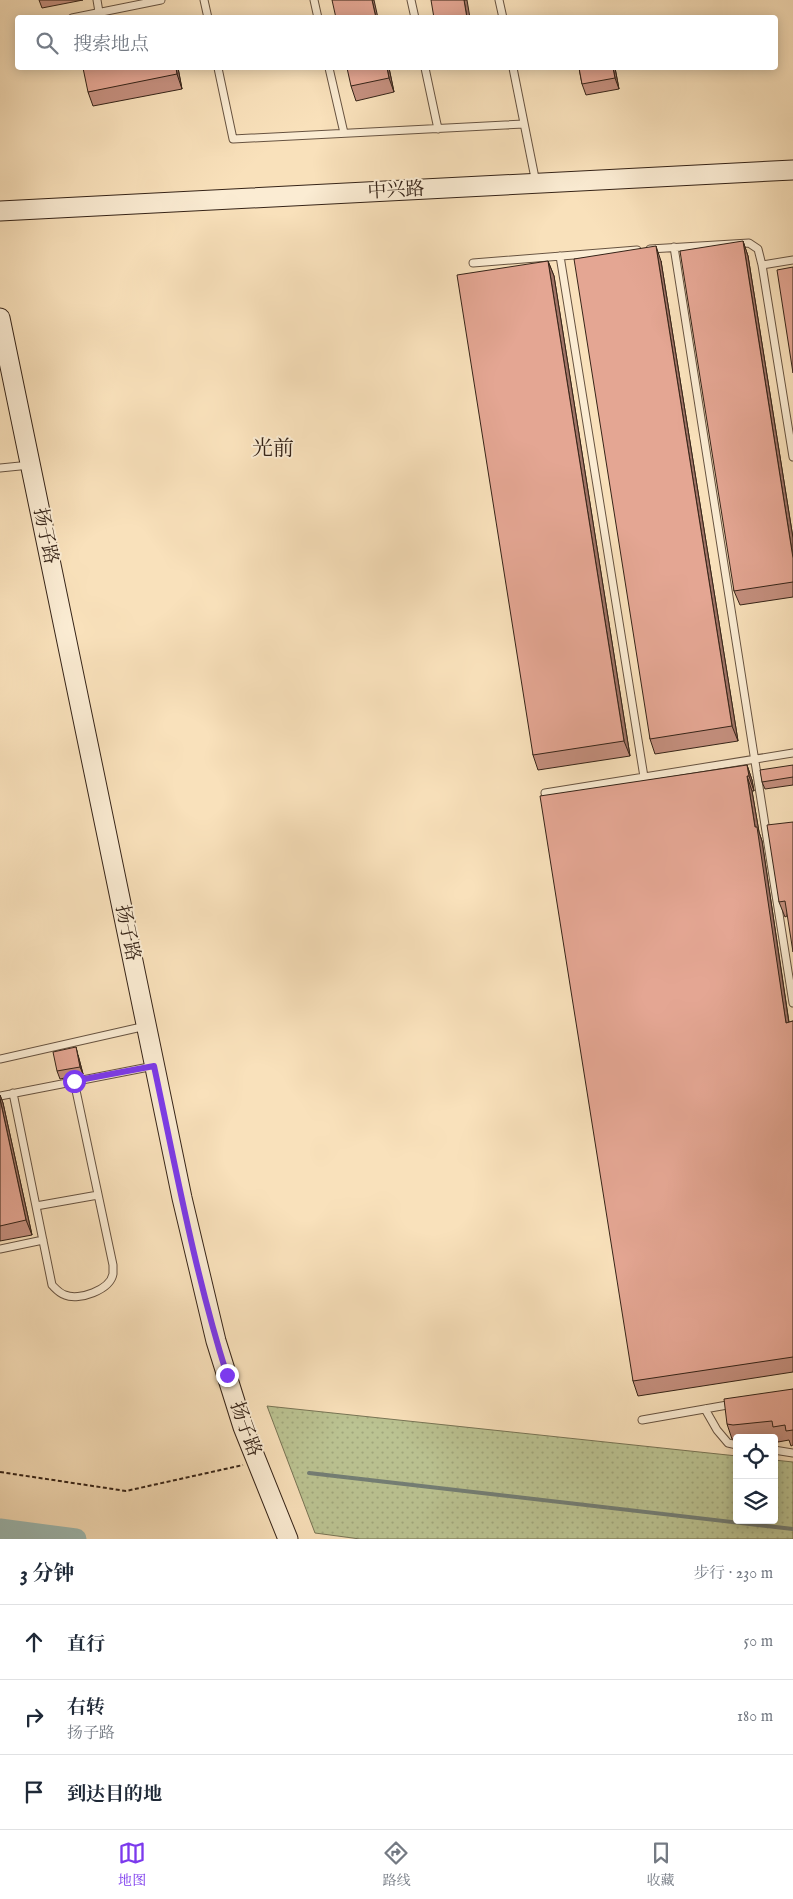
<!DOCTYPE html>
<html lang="zh">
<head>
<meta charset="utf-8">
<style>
	:root { --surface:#fff; --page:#f2f2f3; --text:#1f2937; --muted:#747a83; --line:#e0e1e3; --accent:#7c3aed }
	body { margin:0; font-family:"IM FELL English","Noto Serif SC",serif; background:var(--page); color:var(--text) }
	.controls { position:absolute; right:15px; bottom:15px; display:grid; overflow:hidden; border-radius:5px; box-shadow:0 2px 12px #0003 }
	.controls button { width:45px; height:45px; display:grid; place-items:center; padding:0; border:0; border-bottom:1px solid var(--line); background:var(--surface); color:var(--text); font:25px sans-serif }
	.stop { position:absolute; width:15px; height:15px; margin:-11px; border:4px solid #7c3aed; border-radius:50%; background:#fff }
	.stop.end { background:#7c3aed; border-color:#fff; box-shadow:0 1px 5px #0008 }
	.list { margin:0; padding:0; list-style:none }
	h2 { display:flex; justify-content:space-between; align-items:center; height:65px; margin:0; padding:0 20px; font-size:21px }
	h2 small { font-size:16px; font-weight:400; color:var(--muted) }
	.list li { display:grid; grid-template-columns:32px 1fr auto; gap:15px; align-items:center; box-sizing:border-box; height:75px; padding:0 20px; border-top:1px solid var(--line) }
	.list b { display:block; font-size:19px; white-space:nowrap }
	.list p { margin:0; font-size:16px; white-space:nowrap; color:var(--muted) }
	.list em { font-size:16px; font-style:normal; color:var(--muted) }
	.icon { flex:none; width:28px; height:28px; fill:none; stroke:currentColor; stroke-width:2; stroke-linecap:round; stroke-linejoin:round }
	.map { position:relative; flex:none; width:793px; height:1539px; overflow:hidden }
	.search { position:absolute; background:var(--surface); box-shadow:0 2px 12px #0003; left:15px; right:15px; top:15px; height:55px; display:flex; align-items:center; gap:12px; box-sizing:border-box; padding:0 18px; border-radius:5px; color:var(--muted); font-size:19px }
	.sheet { height:290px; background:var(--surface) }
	nav { display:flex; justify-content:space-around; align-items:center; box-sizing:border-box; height:70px; border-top:1px solid var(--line); background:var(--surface); font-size:14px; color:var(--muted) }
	nav a { display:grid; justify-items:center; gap:2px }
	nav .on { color:var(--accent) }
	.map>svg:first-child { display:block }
	.grass { fill:url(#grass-dots); stroke:#787455 }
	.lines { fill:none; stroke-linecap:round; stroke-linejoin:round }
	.stream { stroke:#747f76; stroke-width:4 }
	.river { stroke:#9ebcb5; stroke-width:21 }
	.lane-casing { stroke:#675341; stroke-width:9 }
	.secondary-casing { stroke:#362418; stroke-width:21 }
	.path { stroke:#362418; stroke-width:2; stroke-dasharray:4 2.5; stroke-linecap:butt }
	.lane { stroke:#fbecd3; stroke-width:7 }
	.secondary { stroke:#fbecd3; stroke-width:19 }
	.wall { fill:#c48f7e; stroke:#362418 }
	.shaded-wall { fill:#a07467; stroke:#362418 }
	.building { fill:#e4a693; stroke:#362418 }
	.route { stroke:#7c3aed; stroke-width:6 }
	.labels { text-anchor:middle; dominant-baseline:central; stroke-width:4; stroke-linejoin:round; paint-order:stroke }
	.street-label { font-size:19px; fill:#362418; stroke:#fbecd3 }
	.quarter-label { font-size:21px; fill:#362418; stroke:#fbecd3 }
</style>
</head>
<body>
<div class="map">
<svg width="793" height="1539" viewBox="0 0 793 1539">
	<defs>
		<pattern id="grass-dots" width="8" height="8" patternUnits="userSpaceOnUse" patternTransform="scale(1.25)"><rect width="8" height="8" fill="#bbc392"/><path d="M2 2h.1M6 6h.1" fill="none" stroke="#a1a77d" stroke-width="1.8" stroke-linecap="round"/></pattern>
	</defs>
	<rect width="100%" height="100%" fill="#f9e1bb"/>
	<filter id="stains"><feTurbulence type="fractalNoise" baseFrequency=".004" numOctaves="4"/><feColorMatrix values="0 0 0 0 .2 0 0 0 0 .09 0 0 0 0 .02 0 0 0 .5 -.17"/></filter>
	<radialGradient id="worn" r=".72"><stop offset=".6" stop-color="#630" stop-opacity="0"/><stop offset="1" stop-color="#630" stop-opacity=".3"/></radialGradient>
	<path class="grass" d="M267 1406 737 1456V1520H774V1460L793 1462V1539H360L315 1533Z"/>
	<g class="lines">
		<path class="stream" d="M309 1473 793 1529"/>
		<path class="river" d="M0 1529 76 1539"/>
		<defs>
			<path id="lane" d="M97 0 99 12
				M204 0 208 18
				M314 0 318 18
				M411 0 415 18
				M499 0 503 18
				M72 18 161 0
				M218 68 233 139 524 124
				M329 68 344 133
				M425 68 438 129
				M513 68 536 183
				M674 247 793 1003
				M650 249 749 243 758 249 762 265
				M560 256 644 777
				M793 260 762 265 793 457
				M473 263 637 250
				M0 468 30 465
				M545 793 793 753
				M0 1059 146 1026
				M13 1093 52 1285C56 1289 59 1293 65 1295 79 1301 110 1290 113 1274 113 1271 113 1268 113 1265L74 1081
				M0 1096 154 1066
				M36 1206 98 1195
				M0 1249 43 1240
				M705 1409 717 1430 728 1443 737 1445
				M642 1420 733 1404
				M774 1450 793 1453"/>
			<path id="secondary" d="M0 211 793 170
				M0 318 182 1198 216 1341 243 1427 288 1539"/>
		</defs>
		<use href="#lane" class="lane-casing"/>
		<use href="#secondary" class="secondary-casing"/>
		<path class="path" d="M0 1472 126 1491 243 1465"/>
		<use href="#lane" class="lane"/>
		<use href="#secondary" class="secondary"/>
	</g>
	<path class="wall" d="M39 0H83L42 8Z
		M178 68 182 89 93 106 88 92Z
		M389 68 394 92 356 101 351 86Z
		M579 68H615L619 89 586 95 582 84Z
		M743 241 748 256 793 538V597L740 605 734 591Z
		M548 261 554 276 630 756 538 770 533 755Z
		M661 261 738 741 655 754 650 739Z
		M747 765 752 780 754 791H752L759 832 762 841 789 1022 793 1021V1372L638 1396 633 1381Z
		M793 767V785L765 789 762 782Z
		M793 822 787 916 785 917 779 902Z
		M78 1055 83 1074 60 1079 57 1071Z
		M0 1095 3 1103 32 1235 0 1241Z
		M793 1389V1445L791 1446 789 1440 778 1442 776 1436 758 1438H737V1440L732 1439 727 1424Z"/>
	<path class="shaded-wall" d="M372 0H374L378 18H376Z
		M464 0H467L470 18H467Z
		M176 68H178L182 89 177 74Z
		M387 68H389L394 92 389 78Z
		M613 68H615L619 89 615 78Z
		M743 241 748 256 793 538V558Z
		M656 246 661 261 738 741 732 726Z
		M548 261 554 276 630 756 624 741Z
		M747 765 752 780 754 791 749 776Z
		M747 776 752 791 759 832 762 841 791 1037 786 1023Z
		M76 1047 78 1055 83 1074 80 1067Z
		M0 1095 3 1103 32 1235 26 1220 0 1099Z"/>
	<path class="building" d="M332 0H372L376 18H336Z
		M431 0H464L467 18H434Z
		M83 68H176L177 74 88 92Z
		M347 68H387L389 78 351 86Z
		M579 68H613L615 78 582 84Z
		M743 241 793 558V582L734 591 680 251Z
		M656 246 732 726 650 739 574 259Z
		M548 261 624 741 533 755 457 275Z
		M793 267V373L777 270Z
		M747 765 749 776H747L755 827H757L786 1023 793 1021V1357L633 1381 540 796Z
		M793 765V777L762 782 760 770Z
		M793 822V952L785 901 779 902 767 825Z
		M76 1047 80 1067 57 1071 53 1052Z
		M0 1099 26 1220 0 1226Z
		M793 1389V1430L786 1431 785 1425 773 1427 772 1421 733 1425 727 1424 724 1399Z"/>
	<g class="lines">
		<path class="route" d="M74 1081 154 1066C176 1169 195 1274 227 1375"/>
	</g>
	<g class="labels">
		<g class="street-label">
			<text transform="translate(396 191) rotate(-3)">中兴路</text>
			<text transform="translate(45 536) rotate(78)">扬子路</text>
			<text transform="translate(127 933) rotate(78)">扬子路</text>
			<text transform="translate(245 1429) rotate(70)">扬子路</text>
		</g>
		<g class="quarter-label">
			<text x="273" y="449">光前</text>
		</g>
	</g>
	<rect width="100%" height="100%" filter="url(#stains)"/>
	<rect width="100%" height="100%" fill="url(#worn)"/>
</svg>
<div class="controls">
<button><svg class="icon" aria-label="locate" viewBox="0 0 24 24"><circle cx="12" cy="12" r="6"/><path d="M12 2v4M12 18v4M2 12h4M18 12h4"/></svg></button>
<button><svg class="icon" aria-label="layers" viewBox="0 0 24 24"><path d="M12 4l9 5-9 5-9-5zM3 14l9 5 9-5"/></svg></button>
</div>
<div class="stop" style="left:74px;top:1081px"></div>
<div class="stop end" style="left:227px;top:1375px"></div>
<div class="search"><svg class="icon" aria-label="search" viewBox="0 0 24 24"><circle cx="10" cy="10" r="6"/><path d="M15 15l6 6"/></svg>搜索地点</div>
</div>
<section class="sheet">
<h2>3 分钟<small>步行 · 230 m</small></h2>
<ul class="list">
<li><svg class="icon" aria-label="ahead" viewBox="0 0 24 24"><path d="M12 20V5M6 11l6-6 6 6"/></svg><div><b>直行</b></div><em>50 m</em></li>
<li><svg class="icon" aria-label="right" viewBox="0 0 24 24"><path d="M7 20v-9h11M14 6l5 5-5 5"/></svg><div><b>右转</b><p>扬子路</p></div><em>180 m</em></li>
<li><svg class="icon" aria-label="arrive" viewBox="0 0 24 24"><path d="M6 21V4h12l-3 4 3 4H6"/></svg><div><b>到达目的地</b></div></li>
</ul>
</section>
<nav>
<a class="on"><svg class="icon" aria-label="map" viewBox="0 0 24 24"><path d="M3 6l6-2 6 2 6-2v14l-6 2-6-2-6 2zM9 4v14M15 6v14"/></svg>地图</a>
<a><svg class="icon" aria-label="directions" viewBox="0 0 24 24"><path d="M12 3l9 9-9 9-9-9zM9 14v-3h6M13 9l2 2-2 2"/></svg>路线</a>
<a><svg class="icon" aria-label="saved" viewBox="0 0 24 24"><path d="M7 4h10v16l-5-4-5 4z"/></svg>收藏</a>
</nav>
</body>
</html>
